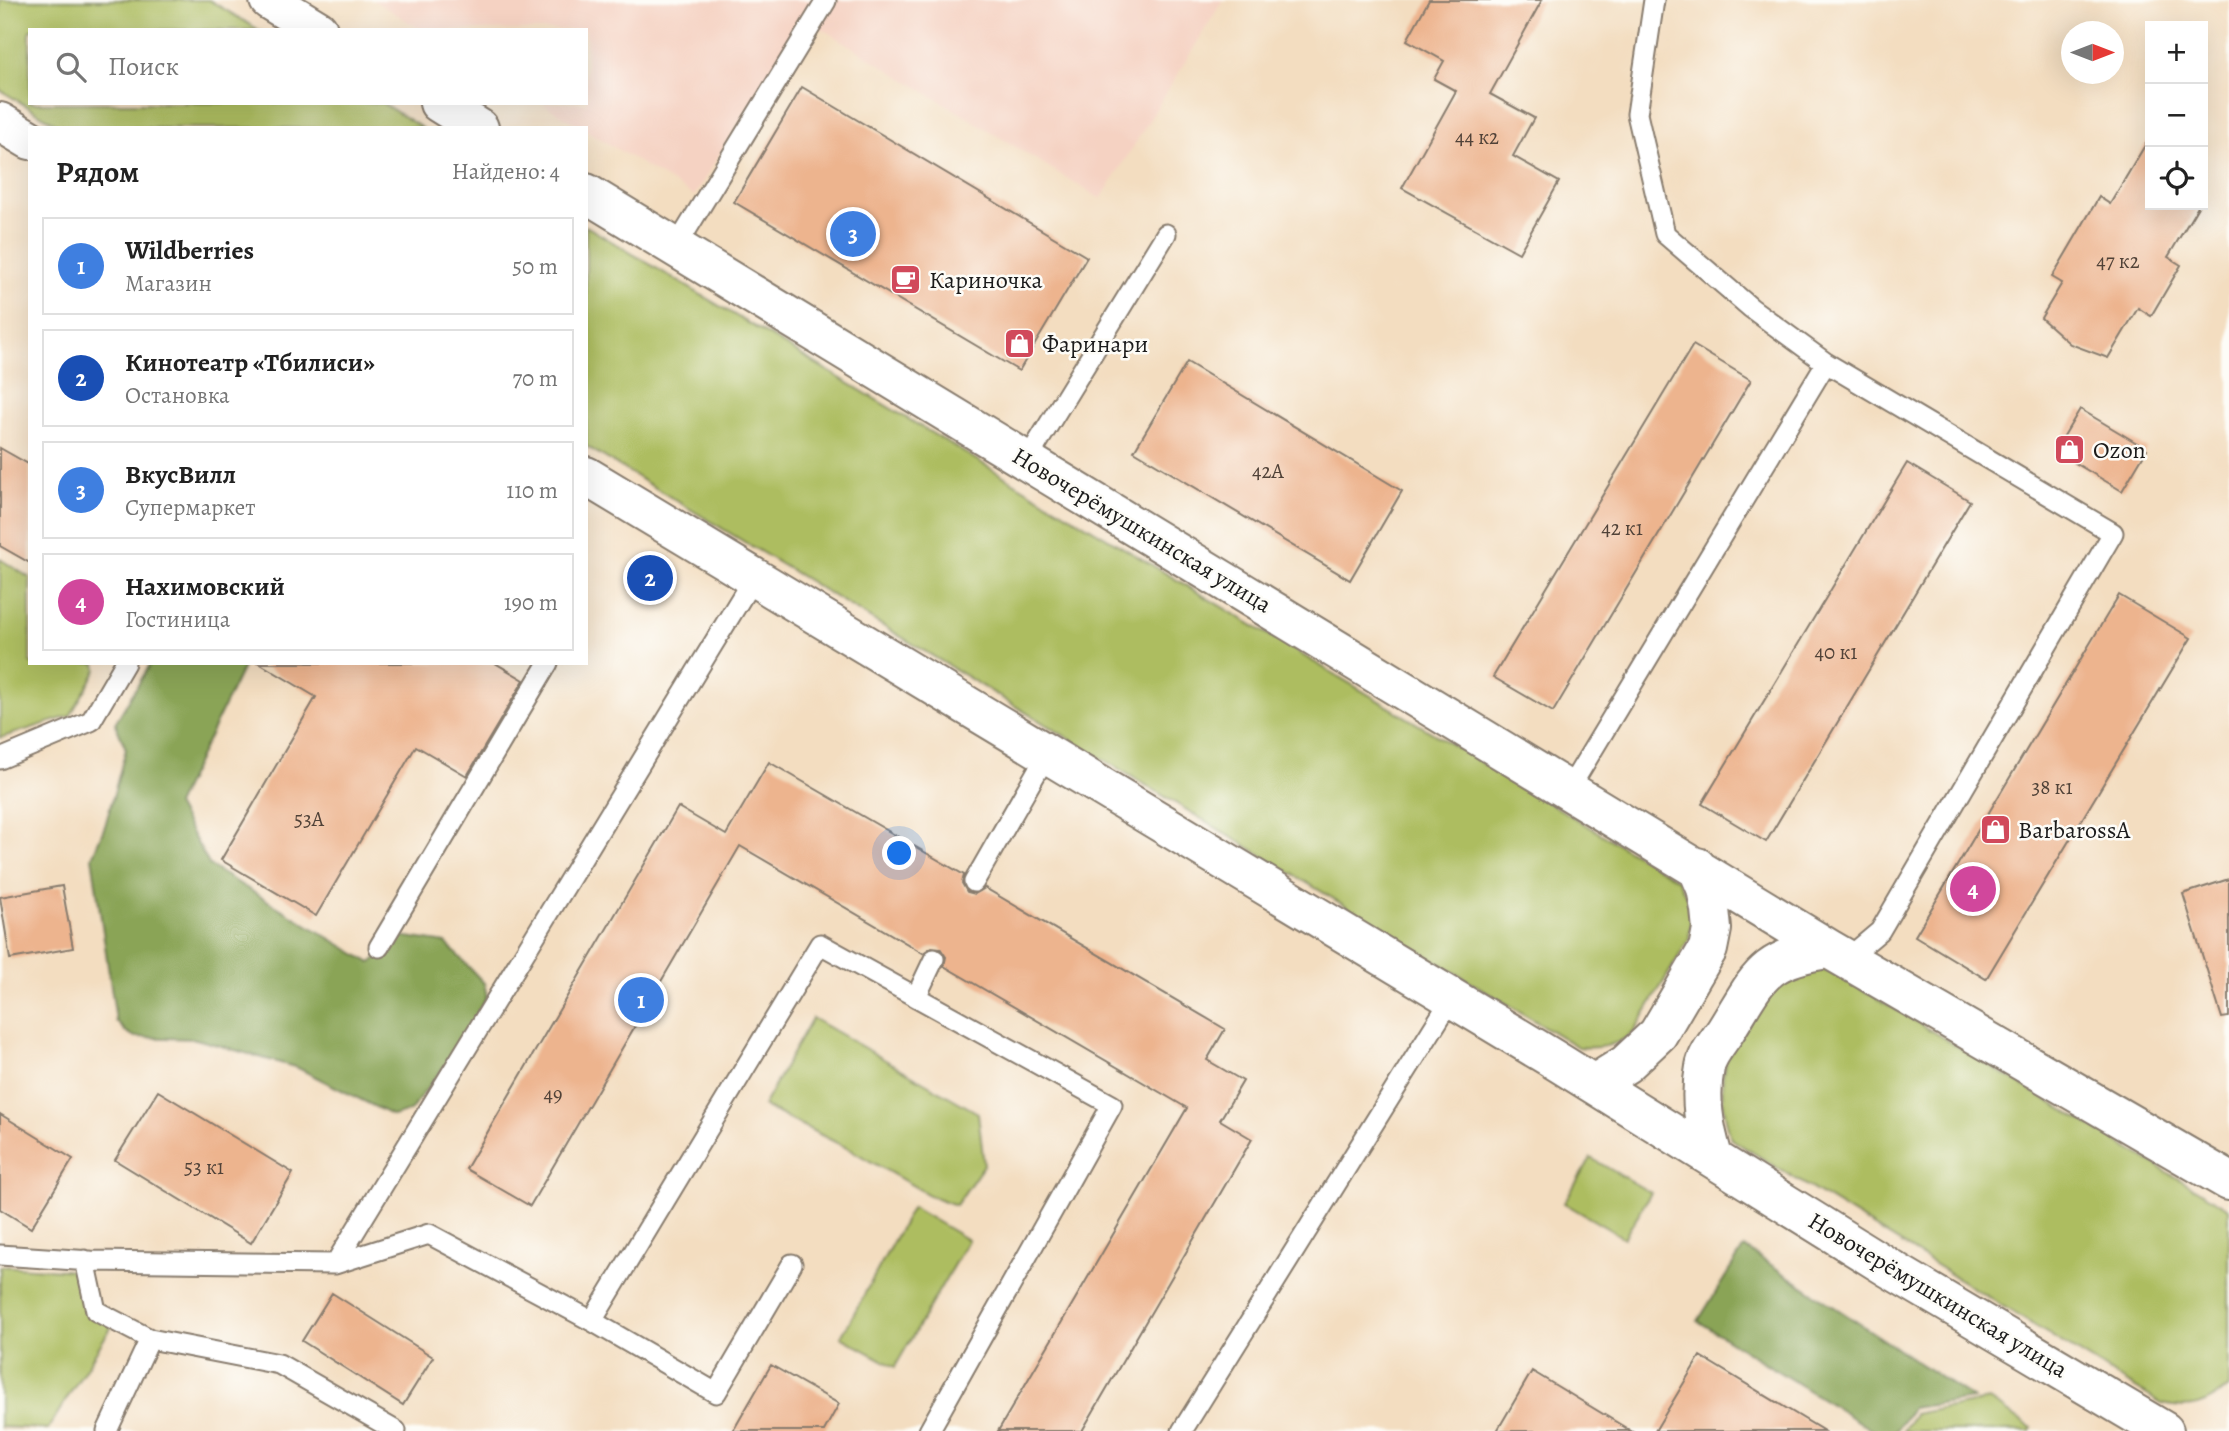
<!DOCTYPE html>
<html lang="ru">
<head>
<meta charset="utf-8">
<style>
	:root { --surface:#fff; --page:#f6f6f6; --text:#222; --muted:#767676; --line:#e0e0e0; --accent:#d1495b }
	body { margin:0; font-family:Alegreya,serif; background:var(--page); color:var(--text) }
	.controls { position:absolute; right:21px; top:21px; display:grid; overflow:hidden; border-radius:0px; box-shadow:0 7px 28px #0002 }
	.controls button { width:63px; height:63px; display:grid; place-items:center; padding:0; border:0; border-bottom:2px solid var(--line); background:var(--surface); color:var(--text); font:35px sans-serif }
	.compass { position:absolute; left:2061px; top:21px; width:63px; height:63px; border-radius:50%; background:var(--surface); box-shadow:0 7px 28px #0002; rotate:90deg }
	.you { position:absolute; left:900px; top:854px; width:24px; height:24px; margin:-18px; border:5px solid #fff; border-radius:50%; background:#1a73e8; box-shadow:0 0 0 10px #1a73e833 }
	.badge { display:grid; place-items:center; width:46px; height:46px; border-radius:50%; background:var(--accent); color:#fff; font-size:23px; font-weight:700 }
	.pin { position:absolute; translate:-50% -50%; border:4px solid #fff; box-shadow:0 2px 7px #0006 }
	.list { margin:0; padding:0; list-style:none }
	h2 { display:flex; justify-content:space-between; align-items:center; height:91px; margin:0; padding:0 28px; font-size:30px }
	h2 small { font-size:23px; font-weight:400; color:var(--muted) }
	.list li { display:grid; grid-template-columns:46px 1fr auto; gap:21px; align-items:center; box-sizing:border-box; height:98px; margin:0 14px 14px; padding:0 14px; border:2px solid var(--line); border-radius:0px }
	.list b { display:block; font-size:26px; white-space:nowrap }
	.list p { margin:0; font-size:23px; white-space:nowrap; color:var(--muted) }
	.list em { font-size:23px; font-style:normal; color:var(--muted) }
	.icon { flex:none; width:38px; height:38px; fill:none; stroke:currentColor; stroke-width:2; stroke-linecap:round; stroke-linejoin:round }
	.map { position:relative; flex:none; width:2229px; height:1431px; overflow:hidden }
	.search { position:absolute; background:var(--surface); box-shadow:0 7px 28px #0002; left:28px; top:28px; width:560px; height:77px; display:flex; align-items:center; gap:18px; box-sizing:border-box; padding:0 24px; border-radius:0px; color:var(--muted); font-size:26px }
	.panel { position:absolute; background:var(--surface); box-shadow:0 7px 28px #0002; left:28px; top:126px; width:560px; height:539px; border-radius:0px }
	.map>svg:first-child { display:block }
	.built { fill:#f5d2c2 }
	.green { fill:#adbd60; stroke:#646c3e; stroke-width:2 }
	.forest { fill:#8aa456; stroke:#536039; stroke-width:2 }
	.building { fill:#edb48e }
	.lines { fill:none; stroke-linecap:round; stroke-linejoin:round }
	.service-casing { stroke:#887c6e; stroke-width:23 }
	.tertiary-casing { stroke:#887c6e; stroke-width:42 }
	.service { stroke:#fff; stroke-width:19 }
	.tertiary { stroke:#fff; stroke-width:38 }
	.labels { text-anchor:middle; dominant-baseline:central; stroke-width:5; stroke-linejoin:round; paint-order:stroke }
	.number-label { font-size:21px; fill:#504238 }
	.poi-label { font-size:24px; fill:#1c1c1c; stroke:#fdfcf7; text-anchor:start }
	.street-label { font-size:24px; fill:#1c1c1c; stroke:#fdfcf7 }
</style>
</head>
<body>
<div class="map">
<svg width="2229" height="1431" viewBox="0 0 2229 1431">
	<rect width="100%" height="100%" fill="#fdfcf7"/>
	<filter id="ink" filterUnits="userSpaceOnUse"><feTurbulence type="fractalNoise" baseFrequency=".0143" numOctaves="2"/><feDisplacementMap in="SourceGraphic" scale="14" xChannelSelector="R" yChannelSelector="G"/><feConvolveMatrix kernelMatrix="1 2 1 2 8 2 1 2 1" color-interpolation-filters="sRGB"/></filter>
	<filter id="wash" filterUnits="userSpaceOnUse"><feTurbulence type="fractalNoise" baseFrequency=".00686" numOctaves="4" result="noise"/><feDisplacementMap in="SourceGraphic" scale="28" xChannelSelector="R" yChannelSelector="G"/><feGaussianBlur stdDeviation="1.57" result="paint"/><feColorMatrix in="noise" values="0 0 0 0 0 0 0 0 0 0 0 0 0 0 0 0 0 1.4 0 .05"/><feComposite in="paint" operator="in"/></filter>
	<g filter="url(#wash)">
		<rect width="100%" height="100%" fill="#f3ddc0"/>
		<path class="built" d="M373 0H1223L1101 199 803 17 694 196 586 130V128H582L542 103H586V30H422Z"/>
		<path class="green" d="M0 0H209L259 30H30V103H382L422 128H63L0 90Z
			M586 226 1678 880 1692 908 1689 939 1634 1032C1617 1046 1600 1049 1578 1047L586 446Z
			M0 559 30 578V663H96L97 670 70 716 0 738Z
			M1819 969 1838 975 2229 1209V1387C2206 1405 2191 1411 2162 1404L1731 1139C1724 1114 1719 1088 1725 1063 1729 1048 1763 1004 1773 989L1783 979Z
			M812 1018 978 1113 984 1165 956 1205 931 1196 849 1149 763 1106Z
			M1591 1158 1651 1193 1624 1238 1564 1203Z
			M912 1207 968 1240 895 1367 841 1337Z
			M0 1266 79 1271 112 1326 48 1429 0 1427Z
			M1989 1400 2032 1428 2030 1431H1903L1914 1414Z"/>
		<path class="forest" d="M151 663H245L176 805 210 866 371 963 401 936 446 943 484 983 487 996 456 1051 410 1111 393 1116 298 1068 196 1039 135 1037 125 1031 116 1021 92 857 105 826 126 749 115 723Z
			M1744 1247 1973 1399 1912 1408 1896 1431H1873L1698 1321Z"/>
		<g id="blocks">
			<path class="building" d="M1429 0H1542L1490 94 1534 118 1513 156 1559 182 1519 253 1402 188 1456 91 1434 79 1444 61 1407 40Z
				M802 87 1087 257 1019 371 734 202Z
				M2150 137V205H2199L2168 257 2181 265 2151 316 2138 308 2108 358 2070 344 2041 318 2062 283 2052 277 2099 197 2110 204Z
				M1693 345 1751 380 1553 712 1493 677Z
				M1187 362 1402 491 1350 580 1134 451Z
				M2080 409 2147 449 2122 491 2055 451Z
				M0 448 30 465V563L0 546Z
				M1907 463 1970 501 1766 842 1702 804Z
				M2119 595 2191 638 1986 979 1915 936Z
				M259 663H495L524 680 467 776 416 746 316 916 221 860 316 697Z
				M769 762 964 875 962 883 967 892 975 894 985 888 1225 1029 1207 1060 1243 1081 1220 1120 1252 1139 1082 1431H998L1187 1108 944 966 946 957 940 948 932 947 923 953 740 846 530 1206 466 1169 678 807 726 835Z
				M2229 879V1017L2222 1018 2183 894Z
				M62 886 73 948 10 959 0 897Z
				M158 1091 293 1173 251 1243 115 1160Z
				M0 1114 73 1159 31 1228 0 1209Z
				M332 1293 433 1357 403 1405 302 1341Z
				M1700 1356 1824 1431H1655Z
				M771 1365 839 1404 824 1431H733Z
				M1532 1371 1631 1431H1497Z"/>
		</g>
	</g>
	<g filter="url(#ink)">
		<use href="#blocks" fill-opacity="0" stroke="#887c6e" stroke-width="2"/>
		<g class="lines">
			<defs>
				<path id="service" d="M1654 0 1637 114 1665 234 1751 308 1826 363
					M676 247 826 1 824 0
					M1027 460 1166 234
					M0 759 91 721 125 663
					M1569 789 1826 363 2113 533 1880 931 1848 958
					M974 882 1047 754
					M379 947 548 663
					M916 997 934 959
					M0 1255 91 1261 335 1264 429 1234 592 1321 820 944 1112 1105 929 1431
					M85 1260 96 1311 150 1339 279 1364 396 1431
					M335 1264 754 577
					M592 1321 716 1393 792 1264
					M107 1431 150 1339
					M1182 1431 1452 998"/>
				<path id="tertiary" d="M269 0 318 30
					M439 103 479 128
					M0 122 30 140
					M586 193 1829 949 2229 1181
					M586 476 1550 1057 1889 1268 2164 1431
					M1594 1084 1626 1064 1658 1034 1708 949 1712 929 1710 909 1706 888 1697 867
					M1713 1157C1704 1127 1699 1098 1705 1067 1707 1054 1719 1041 1726 1030 1759 977 1762 958 1829 949"/>
			</defs>
			<use href="#service" class="service-casing"/>
			<use href="#tertiary" class="tertiary-casing"/>
			<use href="#service" class="service"/>
			<use href="#tertiary" class="tertiary"/>
		</g>
	</g>
	<defs>
		<symbol id="cafe-square" viewBox="-11 -11 22 22"><rect x="-9" y="-9" width="18" height="18" rx="4" fill="#d1495b" stroke="#fdfcf7"/><path d="M-5.5-4.5H6V0H3Q3 3.5 0 3.5H-2.5Q-5.5 3.5-5.5 0ZM3-3.2v2h1.7v-2ZM-6 4.5H4V6H-6Z" fill="#fff"/></symbol>
		<symbol id="shop-square" viewBox="-11 -11 22 22"><rect x="-9" y="-9" width="18" height="18" rx="4" fill="#d1495b" stroke="#fdfcf7"/><path d="M-5-2.5h2.3a2.7 3.5 0 0 1 5.4 0H5L5.5 6h-11ZM-1.5-2.5h3a1.5 2.3 0 0 0-3 0Z" fill="#fff"/></symbol>
	</defs>
	<g fill-rule="evenodd">
		<use href="#cafe-square" x="888" y="262" width="35" height="35"/>
		<use href="#shop-square" x="1002" y="326" width="35" height="35"/>
		<use href="#shop-square" x="2052" y="432" width="35" height="35"/>
		<use href="#shop-square" x="1978" y="812" width="35" height="35"/>
	</g>
	<g class="labels">
		<g class="number-label">
			<text x="1477" y="137">44 к2</text>
			<text x="2118" y="261">47 к2</text>
			<text x="1268" y="471">42А</text>
			<text x="1622" y="528">42 к1</text>
			<text x="1836" y="652">40 к1</text>
			<text x="2052" y="787">38 к1</text>
			<text x="309" y="819">53А</text>
			<text x="553" y="1094">49</text>
			<text x="204" y="1167">53 к1</text>
		</g>
		<g class="poi-label">
			<text x="929" y="280">Кариночка</text>
			<text x="1042" y="344">Фаринари</text>
			<text x="2093" y="450">Ozon</text>
			<text x="2018" y="830">BarbarossA</text>
		</g>
		<g class="street-label">
			<text transform="translate(1142 530) rotate(31)">Новочерёмушкинская улица</text>
			<text transform="translate(1938 1295) rotate(31)">Новочерёмушкинская улица</text>
		</g>
	</g>
</svg>
<div class="controls">
<button>+</button>
<button>−</button>
<button><svg class="icon" aria-label="locate" viewBox="0 0 24 24"><circle cx="12" cy="12" r="6"/><path d="M12 2v4M12 18v4M2 12h4M18 12h4"/></svg></button>
</div>
<svg class="compass" viewBox="-18 -18 36 36"><path d="M0-13l5 13h-10z" fill="#e53935"/><path d="M0 13l5-13h-10z" fill="#767676"/></svg>
<div class="you"></div>
<div class="pin badge" style="left:641px;top:1000px;background:#3f7fe0">1</div>
<div class="pin badge" style="left:650px;top:578px;background:#1a4fb4">2</div>
<div class="pin badge" style="left:853px;top:234px;background:#3f7fe0">3</div>
<div class="pin badge" style="left:1973px;top:889px;background:#d1479c">4</div>
<div class="search"><svg class="icon" aria-label="search" viewBox="0 0 24 24"><circle cx="10" cy="10" r="6"/><path d="M15 15l6 6"/></svg>Поиск</div>
<section class="panel">
<h2>Рядом<small>Найдено: 4</small></h2>
<ul class="list">
<li><span class="badge" style="background:#3f7fe0">1</span><div><b>Wildberries</b><p>Магазин</p></div><em>50 m</em></li>
<li><span class="badge" style="background:#1a4fb4">2</span><div><b>Кинотеатр «Тбилиси»</b><p>Остановка</p></div><em>70 m</em></li>
<li><span class="badge" style="background:#3f7fe0">3</span><div><b>ВкусВилл</b><p>Супермаркет</p></div><em>110 m</em></li>
<li><span class="badge" style="background:#d1479c">4</span><div><b>Нахимовский</b><p>Гостиница</p></div><em>190 m</em></li>
</ul>
</section>
</div>
</body>
</html>
